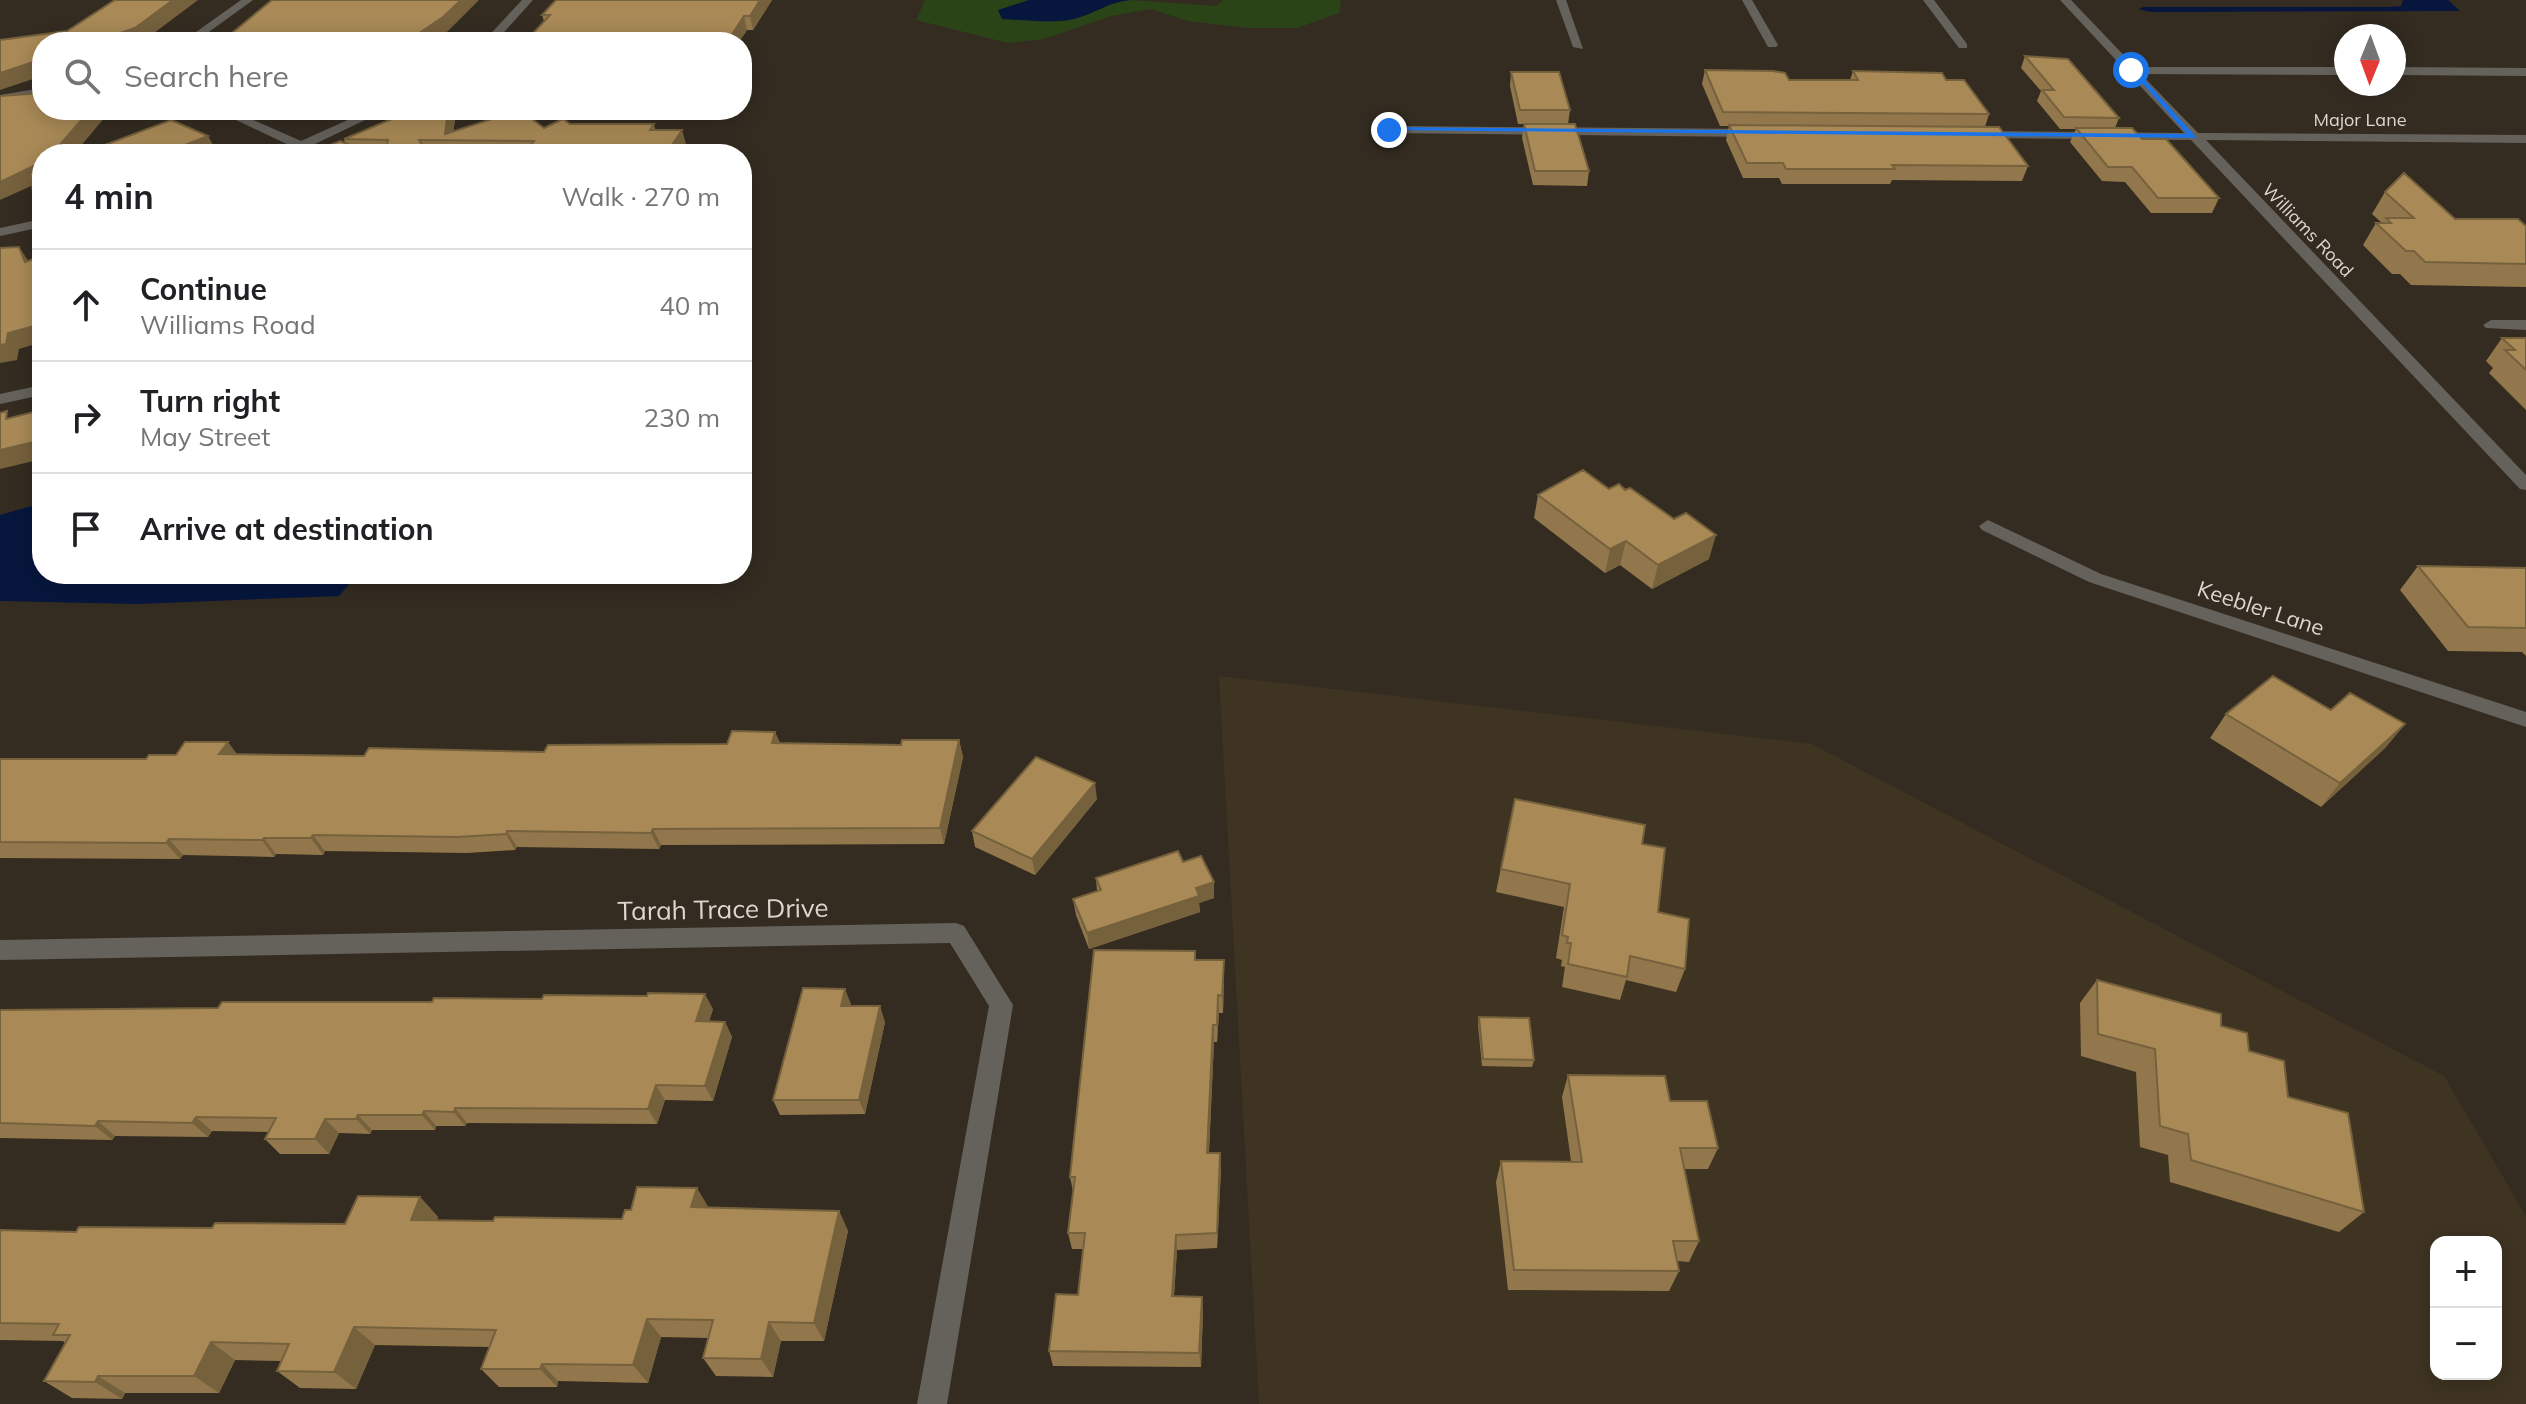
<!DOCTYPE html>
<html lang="en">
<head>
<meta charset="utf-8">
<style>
	:root { --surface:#fff; --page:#f2f2f2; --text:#202124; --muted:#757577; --line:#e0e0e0 }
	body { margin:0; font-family:Mulish,sans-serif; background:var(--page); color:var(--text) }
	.controls { position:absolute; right:24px; bottom:24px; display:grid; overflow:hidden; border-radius:16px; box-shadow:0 4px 20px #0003 }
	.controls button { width:72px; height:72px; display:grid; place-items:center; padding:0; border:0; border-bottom:2px solid var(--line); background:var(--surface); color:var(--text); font:40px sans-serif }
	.compass { position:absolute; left:2334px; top:24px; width:72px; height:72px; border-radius:50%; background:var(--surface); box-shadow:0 4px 20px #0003; rotate:181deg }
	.stop { position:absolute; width:24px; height:24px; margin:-18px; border:6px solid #1a73e8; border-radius:50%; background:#fff }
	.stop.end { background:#1a73e8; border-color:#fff; box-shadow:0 2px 8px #0008 }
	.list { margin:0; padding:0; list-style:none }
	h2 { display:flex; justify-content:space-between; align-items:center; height:104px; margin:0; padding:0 32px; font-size:34px }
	h2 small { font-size:26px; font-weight:400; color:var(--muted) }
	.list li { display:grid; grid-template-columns:52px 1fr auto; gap:24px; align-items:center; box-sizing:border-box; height:112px; padding:0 32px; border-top:2px solid var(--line) }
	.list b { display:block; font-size:30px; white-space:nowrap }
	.list p { margin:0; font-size:26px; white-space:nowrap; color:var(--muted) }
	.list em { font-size:26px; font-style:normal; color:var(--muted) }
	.icon { flex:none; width:44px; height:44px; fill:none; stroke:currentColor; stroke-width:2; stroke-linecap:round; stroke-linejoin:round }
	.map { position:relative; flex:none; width:2526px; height:1404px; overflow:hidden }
	.search { position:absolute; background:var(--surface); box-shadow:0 4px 20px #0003; left:32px; top:32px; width:720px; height:88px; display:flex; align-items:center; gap:20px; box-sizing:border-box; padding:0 28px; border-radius:32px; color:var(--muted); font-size:30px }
	.panel { position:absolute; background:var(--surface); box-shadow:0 4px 20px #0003; left:32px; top:144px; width:720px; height:440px; border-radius:32px }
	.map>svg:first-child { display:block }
	.built { fill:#3f3422; fill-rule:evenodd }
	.green { fill:#2b4417 }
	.water { fill:#06163d }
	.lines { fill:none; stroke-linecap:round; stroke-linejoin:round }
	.minor { fill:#65625c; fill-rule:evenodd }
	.wall { fill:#91774b }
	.shaded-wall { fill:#76613d }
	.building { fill:#a98a57; stroke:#76613d; stroke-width:2 }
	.route { fill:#1a73e8 }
	.labels { text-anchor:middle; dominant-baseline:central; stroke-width:8; stroke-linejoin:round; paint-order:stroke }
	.far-street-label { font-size:18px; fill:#dcd7d0; stroke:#342c21 }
	.street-label { font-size:22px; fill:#dcd7d0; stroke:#342c21 }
	.near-street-label { font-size:26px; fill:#dcd7d0; stroke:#342c21 }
</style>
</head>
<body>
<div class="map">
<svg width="2526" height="1404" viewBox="0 0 2526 1404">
	<rect width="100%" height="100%" fill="#342c21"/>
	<path class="built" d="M1219 676 1812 744 2444 1076 2526 1216V1404H1259ZM2436 1242H2496V1374H2436Z"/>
	<path class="green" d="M925 0H1029L1075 19 1113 2 1130 0 1216 6 1223 0H1341L1339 13 1297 28H1248L1188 21 1151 9 1111 16 1044 39 1008 43 916 20Z"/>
	<path class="water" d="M1029 0H1130C1109 2 1094 14 1074 19 1051 24 1025 20 1002 19L998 10Z
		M2403 0H2448L2460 11 2151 12 2138 9 2144 7H2388L2401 6Z
		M42 503V574H358L339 596 136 604 0 601V515Z"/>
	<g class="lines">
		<path class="minor" d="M241 0H253L195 42H182Z
			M522 0H533L495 42H483Z
			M1556 0H1566L1583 49 1573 47Z
			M1742 0H1752L1778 45 1776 47H1768Z
			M1923 0H1934L1967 44V48H1959Z
			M2060 0H2071L2135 67H2346V75L2141 74 2198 133 2526 135V143L2206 140 2526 475V490L2520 489 2191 140 1973 138 1971 135 1977 131 2184 133Z
			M2394 67 2526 68V76L2394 75Z
			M42 88V96L0 103V95Z
			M215 110H231L301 141 370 110H386L294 154H278L291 146Z
			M1389 126 1753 129 1759 133 1753 137 1385 133V127Z
			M42 219V227L0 236V228Z
			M2491 320H2526V330L2486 328 2483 325Z
			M42 385V395L0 404V394Z
			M1988 520 2101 574 2526 712V727L2089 582 1982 530 1979 526Z
			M956 923 964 926 1013 1005 947 1404H917L989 1006 950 943 0 960V940Z"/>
	</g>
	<path class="wall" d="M556 0H772L753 30H747L739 42H525L544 21 542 15Z
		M2025 56 2119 118 2115 128 2142 139 2219 198 2212 213H2151L2125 182 2102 181 2070 142 2076 129H2060L2037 101 2041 91 2021 68Z
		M1705 70 1789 80H1850L1853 71 1946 80 1989 114 1985 127 2028 166 2022 181 1892 180 1890 184H1782L1779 178H1743L1726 140 1729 126H1720L1702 84Z
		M1511 72 1570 110 1568 124 1589 171 1587 186 1533 185 1522 138 1524 124H1518L1510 86Z
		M456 114 453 132 544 128 570 124H654L655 130 686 144 680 154H309L345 143 344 139Z
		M2385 192 2455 219 2526 226V287L2411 285 2400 274H2392L2363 245 2376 223H2382L2372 214Z
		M2502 338H2526V410L2489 373 2493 368 2486 361Z
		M1538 495 1709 559 1652 589 1620 565 1605 573 1534 518Z
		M2418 566 2526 568V656L2522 652 2448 651 2400 590Z
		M2331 710 2405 724 2385 748 2321 807 2210 738 2226 714Z
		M775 732 780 743 901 745 959 740 963 757 944 844 661 845 659 849 517 847 515 850 467 853 325 851 323 855 276 854 274 857 183 855 180 859 0 858V759H146L237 754 364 756 544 752 727 744Z
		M1097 799 1035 875 975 847 972 831Z
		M1515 799 1642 844 1658 912 1685 969 1676 992 1626 980 1620 1000 1562 987 1565 967 1561 966 1562 960 1556 958 1564 907 1496 892Z
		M1096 878 1214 898 1199 903 1200 912 1089 949 1076 915 1073 899 1097 891Z
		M1195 951 1196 960 1224 978 1223 1013H1219L1217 1042H1214L1209 1153 1221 1170 1217 1248 1177 1250 1174 1296 1203 1312 1201 1367 1053 1366 1049 1351 1078 1295 1083 1249H1072L1068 1233 1073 1191 1070 1177Z
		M2097 980 2221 1026 2249 1051 2288 1097 2364 1212 2339 1232 2170 1182 2168 1155 2140 1147 2136 1072 2081 1056 2080 1003Z
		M845 989 850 1006 885 1022 865 1114 780 1115 773 1100Z
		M713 1009 709 1021 725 1022 732 1037 713 1101 665 1100 657 1124 467 1123 465 1126H436L435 1130H372L370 1134 339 1133 329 1154H280L265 1139 269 1132 212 1131 208 1137 115 1136 112 1140 0 1138V1010Z
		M1479 1017 1534 1060 1532 1067 1482 1066 1478 1025Z
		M1568 1075 1670 1101 1718 1148 1708 1169H1684L1699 1241 1689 1262 1677 1261 1679 1271 1669 1291 1508 1290 1496 1182 1501 1161H1571L1562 1097Z
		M420 1197 438 1217 437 1220 493 1221 622 1219 709 1207 839 1211 848 1231 824 1341H781L773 1377 716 1376 703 1358 708 1338 661 1337 648 1383 558 1381 557 1387H499L481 1369 489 1347 375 1345 356 1389 300 1388 277 1371 281 1361 235 1360 219 1393H125L122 1399 72 1398 44 1381 65 1343 63 1341 0 1340V1230L76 1232 345 1224Z"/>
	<path class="shaded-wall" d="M173 0H198L142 42H93Z
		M461 0H479L448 31 431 42H406Z
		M760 0H772L753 30 750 16Z
		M744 16 747 30 739 42H727Z
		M42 59V76L0 90V73Z
		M90 110H111L74 154H52Z
		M448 110H454L456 114 452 140 445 134Z
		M682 130 686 144 680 154H666Z
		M208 136 216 150 207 154H162Z
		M42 162V181L0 200V182Z
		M42 201V214L35 203Z
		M19 247 29 262H25Z
		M42 324V342L19 349 17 360 0 363V345L8 333Z
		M42 440V459L0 469V450Z
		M1716 535 1709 559 1652 589 1658 565Z
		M1626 541 1620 565 1605 573 1610 549Z
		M2405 724 2385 748 2321 807 2340 783Z
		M775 732 781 748 772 743Z
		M959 740 963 757 944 844 940 828Z
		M228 742 240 758 219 754Z
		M1095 783 1097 799 1035 875 1032 859Z
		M653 829 661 845 659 849 651 833Z
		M507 831 517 847 515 850 506 834Z
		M313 835 325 851 323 855 311 838Z
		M264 838 276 854 274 857 262 840Z
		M169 839 183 855 180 859 166 843Z
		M1214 882V898L1199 903 1200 912 1089 949 1087 933 1196 888Z
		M1224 960V978L1223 1013 1222 996Z
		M845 989 851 1004 847 1021 841 1006Z
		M705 994 713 1009 704 1037 696 1021Z
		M1218 995 1219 1013 1217 1042V1025Z
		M880 1006 885 1022 865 1114 859 1100Z
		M725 1022 732 1037 713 1101 705 1086Z
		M1213 1025 1214 1042 1208 1170 1207 1153Z
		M656 1085 665 1100 657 1124 648 1109Z
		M455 1108 467 1123 465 1126 454 1112Z
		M424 1111 436 1126 435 1130 422 1115Z
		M358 1115 372 1130 370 1134 356 1119Z
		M196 1117 212 1131 208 1137 192 1123Z
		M325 1119 339 1133 329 1154 315 1139Z
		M98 1121 115 1136 112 1140 95 1126Z
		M1220 1153 1221 1170 1217 1248V1233Z
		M697 1188 709 1208 691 1207Z
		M420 1197 438 1217 429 1239 411 1220Z
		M839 1211 848 1231 824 1341 814 1323Z
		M1176 1235 1177 1250 1173 1311 1172 1296Z
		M1202 1297 1203 1312 1201 1367 1199 1353Z
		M647 1319 661 1337 648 1383 633 1365Z
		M769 1322 781 1341 773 1377 761 1359Z
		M354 1327 375 1345 356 1389 334 1372Z
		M211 1342 235 1360 219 1393 194 1376Z
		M542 1364 558 1381 557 1387 540 1369Z
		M98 1376 125 1393 122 1399 95 1382Z"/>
	<path class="building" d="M115 0H173L135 28 93 42H42V59L0 73V40L67 31Z
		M272 0H461L443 17 406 42H221Z
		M556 0H760L750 16H744L727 42H525L550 15H542Z
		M2025 56 2068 59 2119 118 2064 117 2042 90H2054Z
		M1705 70 1773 71 1785 73 1789 80H1858L1853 71 1942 73 1946 80H1964L1989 114 1723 112Z
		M1511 72H1559L1570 110H1520Z
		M42 93V110H90L52 154H42V162L0 182V96Z
		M394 110H448L445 134 520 110 544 128 563 119 570 124H654L650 130H682L666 154H524L534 141 419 140 428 154H385L388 140 344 139 392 119Z
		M171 120 208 136 162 154H107L102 146Z
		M1524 124H1575L1589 171H1535Z
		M1729 125 1999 127 2028 166 1892 165 1895 169H1786L1783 163H1747Z
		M2076 128H2132L2142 139H2166L2219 198H2158L2132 167H2108Z
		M340 141 371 154H309Z
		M42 169V201L35 203 30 173Z
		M2404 173 2455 219H2518L2526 226V264L2425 262 2414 251H2406L2376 223H2391L2386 218H2414L2385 192Z
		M19 247 25 262 42 256V324L8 333 6 344 0 345V248Z
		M2502 338H2526V370L2505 350H2515Z
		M42 410V440L0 450V413L7 411 6 419Z
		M1583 470 1609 489 1619 484 1625 490 1630 488 1674 519 1686 513 1716 535 1658 565 1626 541 1610 549 1538 495Z
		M2418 566 2526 568V628L2468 627Z
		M2273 676 2331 710 2350 693 2405 724 2340 783 2226 714Z
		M732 731 775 732 772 743 901 745 902 740H959L940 828 653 829 651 833 507 831 506 834 457 837 313 835 311 838H264L262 840 169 839 166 843 0 842V759H146L149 755H176L185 742H228L219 754 364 756 369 748 544 752 548 745 727 744Z
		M1036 757 1095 783 1032 859 972 831Z
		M1515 799 1645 825 1642 844 1665 848 1658 912 1689 919 1685 969 1630 956 1627 977 1568 964 1571 943H1567L1568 937 1562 935 1570 884 1501 869Z
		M1178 851 1183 862 1201 856 1214 882 1196 888 1199 896 1087 933 1073 899 1101 890 1096 878Z
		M1094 950 1195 951V960H1224L1222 996 1218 995 1217 1025H1213L1207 1153H1220L1217 1233 1176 1235 1172 1296 1202 1297 1199 1353 1049 1351 1056 1294 1078 1295 1085 1233H1068L1075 1177H1070Z
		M2097 980 2221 1014V1026L2247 1033 2249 1051 2284 1061 2288 1097 2348 1113 2364 1212 2191 1160 2188 1134 2160 1126 2155 1049 2098 1034Z
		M803 988 845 989 841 1006H880L859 1100H773Z
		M648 993 705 994 696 1021 725 1022 705 1086 656 1085 648 1109 455 1108 454 1112 424 1111 422 1115H358L356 1119H325L315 1139H265L276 1118 196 1117 192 1123 98 1121 95 1126 0 1123V1010L218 1008 222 1002H432L434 998 542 999 544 995 647 996Z
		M1479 1017 1529 1018 1534 1060 1483 1059Z
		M1568 1075 1665 1076 1670 1101H1707L1718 1148H1680L1699 1241H1673L1679 1271 1514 1270 1501 1161 1582 1162Z
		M637 1187 697 1188 691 1207 839 1211 814 1323 769 1322 761 1359 703 1358 713 1320 647 1319 633 1365 542 1364 540 1369H481L496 1330 354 1327 334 1372 277 1371 289 1344 211 1342 194 1376H98L95 1382 44 1381 70 1335H53L59 1324 0 1323V1230L76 1232 79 1227 212 1228 215 1223 345 1224 358 1196 420 1197 411 1220 493 1221 495 1217 622 1219 625 1210H631Z"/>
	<path class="route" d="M2129 68H2134L2197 138 1385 130 1389 127 2187 134Z"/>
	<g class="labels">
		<g class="far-street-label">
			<text x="2360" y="119">Major Lane</text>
			<text transform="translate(2308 230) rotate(46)">Williams Road</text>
		</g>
		<g class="street-label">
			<text transform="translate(2261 608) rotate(18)">Keebler Lane</text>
		</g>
		<g class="near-street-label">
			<text transform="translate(723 909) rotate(-1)">Tarah Trace Drive</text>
		</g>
	</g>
</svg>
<div class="controls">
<button>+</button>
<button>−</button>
</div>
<svg class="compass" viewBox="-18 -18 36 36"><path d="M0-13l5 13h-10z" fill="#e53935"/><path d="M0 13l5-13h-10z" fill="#757577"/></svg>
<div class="stop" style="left:2131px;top:70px"></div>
<div class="stop end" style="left:1389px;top:130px"></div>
<div class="search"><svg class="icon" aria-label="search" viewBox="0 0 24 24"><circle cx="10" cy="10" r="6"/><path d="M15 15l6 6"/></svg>Search here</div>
<section class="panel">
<h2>4 min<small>Walk · 270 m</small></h2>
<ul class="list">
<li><svg class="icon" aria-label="ahead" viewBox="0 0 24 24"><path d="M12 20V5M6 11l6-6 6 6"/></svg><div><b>Continue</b><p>Williams Road</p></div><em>40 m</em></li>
<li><svg class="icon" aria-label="right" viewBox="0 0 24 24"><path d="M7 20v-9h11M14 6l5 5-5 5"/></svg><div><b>Turn right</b><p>May Street</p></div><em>230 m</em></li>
<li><svg class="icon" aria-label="arrive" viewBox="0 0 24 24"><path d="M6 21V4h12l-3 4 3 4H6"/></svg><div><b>Arrive at destination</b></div></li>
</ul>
</section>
</div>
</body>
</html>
